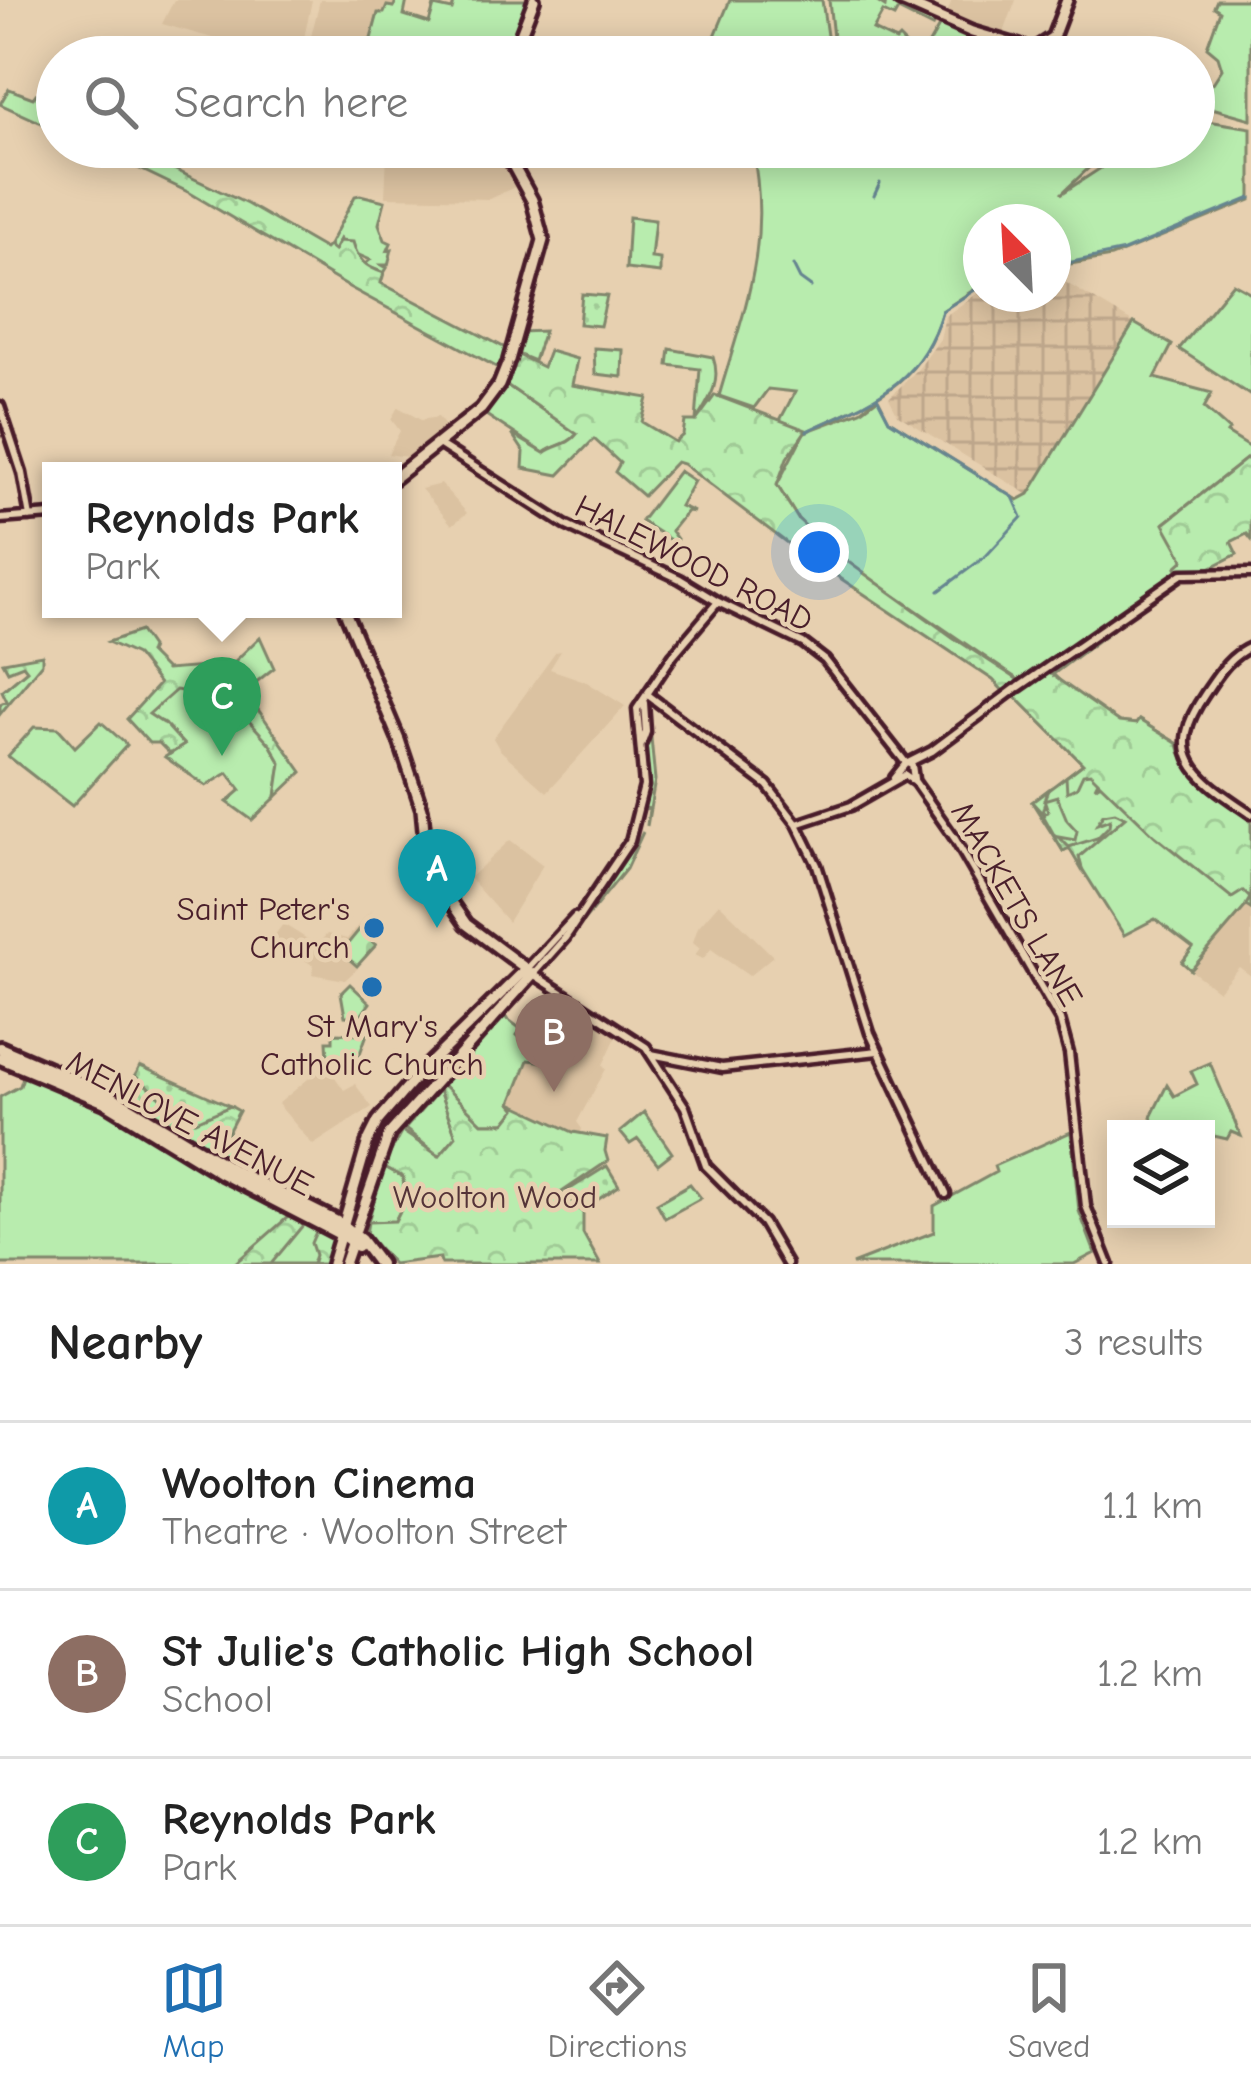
<!DOCTYPE html>
<html lang="en">
<head>
<meta charset="utf-8">
<style>
	:root { --surface:#fff; --page:#f2f2f2; --text:#222; --muted:#767676; --line:#e0e0e0; --accent:#1f6fb2 }
	body { margin:0; font-family:"Comic Neue",sans-serif; background:var(--page); color:var(--text) }
	.controls { position:absolute; right:36px; bottom:36px; display:grid; overflow:hidden; border-radius:0px; box-shadow:0 6px 30px #0003 }
	.controls button { width:108px; height:108px; display:grid; place-items:center; padding:0; border:0; border-bottom:3px solid var(--line); background:var(--surface); color:var(--text); font:60px sans-serif }
	.compass { position:absolute; left:963px; top:204px; width:108px; height:108px; border-radius:50%; background:var(--surface); box-shadow:0 6px 30px #0003; rotate:336deg }
	.you { position:absolute; left:819px; top:552px; width:42px; height:42px; margin:-30px; border:9px solid #fff; border-radius:50%; background:#1a73e8; box-shadow:0 0 0 18px #1a73e833 }
	.badge { display:grid; place-items:center; width:78px; height:78px; border-radius:50%; background:var(--accent); color:#fff; font-size:39px; font-weight:700 }
	.pin { position:absolute; translate:-50% -99px; filter:drop-shadow(0 3px 6px #0008) }
	.pin::after { content:''; position:absolute; top:63px; width:42px; height:36px; background:inherit; clip-path:polygon(0 0,100% 0,50% 100%) }
	.popup { position:absolute; left:42px; top:462px; width:360px; height:156px; box-sizing:border-box; display:grid; place-content:center; border-radius:0px; background:var(--surface); filter:drop-shadow(0 3px 9px #0005); font-size:39px; white-space:nowrap; color:var(--muted) }
	.popup b { font-size:45px; color:var(--text) }
	.popup::after { content:''; position:absolute; left:50%; top:100%; margin-left:-24px; border:24px solid transparent; border-top-color:var(--surface) }
	.list { margin:0; padding:0; list-style:none }
	h2 { display:flex; justify-content:space-between; align-items:center; height:156px; margin:0; padding:0 48px; font-size:51px }
	h2 small { font-size:39px; font-weight:400; color:var(--muted) }
	.list li { display:grid; grid-template-columns:78px 1fr auto; gap:36px; align-items:center; box-sizing:border-box; height:168px; padding:0 48px; border-top:3px solid var(--line) }
	.list b { display:block; font-size:45px; white-space:nowrap }
	.list p { margin:0; font-size:39px; white-space:nowrap; color:var(--muted) }
	.list em { font-size:39px; font-style:normal; color:var(--muted) }
	.icon { flex:none; width:66px; height:66px; fill:none; stroke:currentColor; stroke-width:2; stroke-linecap:round; stroke-linejoin:round }
	.map { position:relative; flex:none; width:1251px; height:1264px; overflow:hidden }
	.search { position:absolute; background:var(--surface); box-shadow:0 6px 30px #0003; left:36px; right:36px; top:36px; height:132px; display:flex; align-items:center; gap:30px; box-sizing:border-box; padding:0 42px; border-radius:66px; color:var(--muted); font-size:45px }
	.sheet { height:660px; background:var(--surface) }
	nav { display:flex; justify-content:space-around; align-items:center; box-sizing:border-box; height:168px; border-top:3px solid var(--line); background:var(--surface); font-size:33px; color:var(--muted) }
	nav a { display:grid; justify-items:center; gap:6px }
	nav .on { color:var(--accent) }
	.map>svg:first-child { display:block }
	.built { fill:#dbc2a1 }
	.industrial { fill:url(#industrial-grid) }
	.green { fill:#b8ecae; stroke:#81866c; stroke-width:3 }
	.forest { fill:url(#forest-crowns); stroke:#81866c; stroke-width:3 }
	.cemetery { fill:url(#cemetery-stones); stroke:#81866c; stroke-width:3 }
	.garden { fill:url(#garden-dots); stroke:#81866c; stroke-width:3 }
	.lines { fill:none; stroke-linecap:round; stroke-linejoin:round }
	.stream { stroke:#668590; stroke-width:3 }
	.minor-casing { stroke:#4a1f2b; stroke-width:15 }
	.major-casing { stroke:#4a1f2b; stroke-width:18 }
	.highway-casing { stroke:#4a1f2b; stroke-width:20 }
	.minor { stroke:#e7d0b0; stroke-width:6 }
	.major { stroke:#e7d0b0; stroke-width:9 }
	.highway { stroke:#e7d0b0; stroke-width:10 }
	.poi-dot { fill:#1f6fb2; stroke:#e7d0b0; stroke-width:4.5 }
	.labels { text-anchor:middle; dominant-baseline:central; stroke-width:9; stroke-linejoin:round; paint-order:stroke }
	.street-label { font-size:33px; fill:#4a1f2b; stroke:#e7d0b0 }
	.poi-label { font-size:33px; fill:#4a1f2b; stroke:#e7d0b0; text-anchor:end }
	.park-label { font-size:33px; fill:#553438; stroke:#e7d0b0 }
</style>
</head>
<body>
<div class="map">
<svg width="1251" height="1264" viewBox="0 0 1251 1264">
	<defs>
		<pattern id="industrial-grid" width="8" height="8" patternUnits="userSpaceOnUse" patternTransform="scale(3)"><rect width="8" height="8" fill="#dbc2a1"/><path d="M0 4h8M4 0v8" fill="none" stroke="#bda68b"/></pattern>
		<pattern id="forest-crowns" width="20" height="18" patternUnits="userSpaceOnUse" patternTransform="scale(3)"><rect width="20" height="18" fill="#b8ecae"/><path d="M2 6a3 3 0 1 1 6 0M12 15a3 3 0 1 1 6 0" fill="none" stroke="#a0ca96"/></pattern>
		<pattern id="cemetery-stones" width="16" height="16" patternUnits="userSpaceOnUse" patternTransform="scale(3)"><rect width="16" height="16" fill="#b8ecae"/><path d="M2 7V4a2 2 0 0 1 4 0v3zM10 15v-3a2 2 0 0 1 4 0v3z" fill="#a0ca96"/></pattern>
		<pattern id="garden-dots" width="8" height="8" patternUnits="userSpaceOnUse" patternTransform="scale(3)"><rect width="8" height="8" fill="#b8ecae"/><path d="M2 2h.1M6 6h.1" fill="none" stroke="#a0ca96" stroke-width="1.8" stroke-linecap="round"/></pattern>
	</defs>
	<rect width="100%" height="100%" fill="#e7d0b0"/>
	<filter id="ink" filterUnits="userSpaceOnUse"><feTurbulence type="fractalNoise" baseFrequency=".00833" numOctaves="2"/><feDisplacementMap in="SourceGraphic" scale="24" xChannelSelector="R" yChannelSelector="G"/><feConvolveMatrix kernelMatrix="1 2 1 2 8 2 1 2 1" color-interpolation-filters="sRGB"/></filter>
	<g filter="url(#ink)">
		<path class="built" d="M174 0H312L300 57H211L216 39 162 24Z
			M320 0H396L393 12 389 6 384 14H378L366 57H319L310 41Z
			M952 0H1016L1002 38 945 18Z
			M498 147 519 185 489 199 385 197 387 153 473 158Z
			M398 407 421 420 438 417 449 431 413 458 388 454 400 431 391 419Z
			M441 484 467 513 452 525 421 489Z
			M561 651 550 669 585 681 625 706 547 792 500 750 493 738 556 652Z
			M510 840 543 865 508 922 469 878Z
			M719 903 773 956 749 976 711 949 703 959 695 955 700 948 693 942 698 927Z
			M1246 905 1251 909V976L1239 967 1218 991 1192 971Z
			M373 908 340 952 358 968 345 980 312 974 314 966 272 939 283 924 317 945 327 934 347 939Z
			M600 1022 619 1031 603 1065 606 1069 577 1122 582 1129 579 1138 511 1103 528 1059 555 1065 578 1039Z
			M326 1064 344 1090 355 1084 372 1107 313 1145 278 1104Z"/>
		<path class="industrial" d="M1053 275 1134 323 1029 495 898 415 889 398 919 368 940 339 945 316 981 291 1053 294Z"/>
		<path class="green" d="M396 0H407L404 15 429 23 434 6 452 10 455 0H531L510 57H366L378 13H384L387 6 394 7Z
			M730 0H822L830 57H727L715 36Z
			M829 0H874L885 7 886 0H894L934 22 932 27 898 10 894 17 883 12 873 30 896 41 899 38 905 44 900 57H835Z
			M1217 0H1251V119L1194 103V95L1213 83 1222 69 1218 56 1207 47 1220 11 1214 7Z
			M1068 12 1051 47 1065 57H933L926 49 941 23 1037 51 1051 42Z
			M1202 120 1251 128V200L1111 257 1053 267V222H981V285L942 311C920 388 870 401 805 432L861 411 878 398 889 420 1018 500 1029 494 1134 323 1172 345 1155 378 1212 393 1204 408 1229 430 1227 433 1251 448V455L1165 523 1185 560 1177 567 1178 570 1020 681 827 549 798 519 777 485 805 431 780 420 795 392 768 389 754 408 719 396C745 306 772 244 752 147H1111L1061 194 1133 147H1194V122Z
			M360 195 385 201 379 224 385 240 391 243 388 250 392 249 388 265H382L387 268 384 273 364 265 370 260 350 251 340 239 334 251 329 245 355 196Z
			M629 217 655 220 651 258 660 259V273L626 269Z
			M1233 283 1251 293V396L1179 349Z
			M544 331 534 361 512 352 519 332Z
			M594 348 623 350 622 377 595 374Z
			M670 349 713 357C722 383 709 400 696 421L700 369 668 365Z
			M501 381 577 434C567 446 555 444 544 453L483 413Z
			M679 471 694 481 680 506 694 512 687 511 671 531 677 539 675 543 641 521Z
			M260 637 274 668 245 691 236 687 231 665Z
			M1048 669 1068 689 1119 722 1136 724 1139 720 1178 744C1182 773 1226 805 1251 819V909L1246 906 1191 970 1182 962 1193 948 1155 919 1124 935 1069 848 1063 851 1032 802 1083 764 1013 694Z
			M176 689 234 700 270 744 281 763 276 797 252 820 227 802 241 790 228 773 206 786 165 757 184 745 148 714Z
			M649 717 655 780 647 826 649 809 642 807 643 743 649 737Z
			M101 722 127 745 72 806 8 756 34 727 58 728 75 747Z
			M643 832 626 869 575 932 572 930 629 844 636 847Z
			M502 1015 521 1029 517 1035 533 1050 556 1063 528 1060 511 1103 516 1109 505 1123H482L442 1084Z
			M333 1033 367 1034 358 1059 328 1058 327 1041H333Z
			M1210 1063 1241 1136 1231 1132 1227 1139 1214 1136 1206 1157V1129H1158L1151 1117 1167 1085 1174 1096 1197 1084 1191 1071Z
			M24 1074 109 1110 295 1217 339 1234 330 1264H0V1097L20 1086Z
			M439 1090 456 1136 439 1156 405 1129Z
			M644 1112 672 1153 658 1164 638 1139 630 1144 620 1132Z
			M1071 1132 1079 1211 1095 1253 1074 1264H852L934 1232V1206L996 1172 994 1166Z
			M383 1166 403 1177 405 1201 395 1221 368 1222Z
			M690 1184 701 1198 665 1218 657 1203Z"/>
		<path class="forest" d="M9 89 33 98 36 94 57 107V130L0 104Z
			M138 152 247 204 325 249 328 246 334 251 339 241 353 242C358 260 365 267 384 273L381 283 509 350 502 370 347 286 190 193 132 165Z
			M549 351 577 359 572 385 648 398 642 422 675 442 683 435 685 421H696L715 395 806 430 787 458 777 485 798 519 812 532 799 552 683 464 676 462 643 496 615 472 620 463 594 439 559 475 523 468 524 452 512 434 544 453C556 444 568 446 577 434L501 381 512 352 543 367Z
			M1251 455V539L1247 534 1231 542 1237 554 1210 568 1178 570 1176 567 1184 560 1164 524Z
			M815 538 954 638 1020 681 1004 692 993 680 804 554Z
			M1108 626 1112 630 1052 675 1119 722 1136 724 1139 720 1178 744C1182 773 1226 805 1251 819V909L1246 905 1250 898 1243 891 1232 898 1155 836 1100 783 1095 787 1098 781 1090 773 1083 774 1077 787 1067 792 1066 777 1083 764 1013 694Z
			M140 631 151 647 149 653 166 670 231 665 236 687 245 691 302 772 276 797 281 763 270 744 228 698 206 714 187 692 176 690 149 714 167 726 184 745 170 754 159 743H149L127 719 159 684 136 655 108 642Z
			M42 655V663L0 714V704L7 701 2 691 27 670 23 665 8 671 3 662Z
			M1048 790 1044 800 1057 796 1067 820 1077 831 1075 840 1059 837 1069 847 1097 838 1109 826 1110 819 1097 824 1103 814 1115 812 1125 817 1079 857 1083 872 1069 848 1063 851 1043 815 1048 811 1045 802 1042 813 1032 802Z
			M562 1017 577 1041 556 1063 533 1050 540 1036Z
			M135 1076 195 1121 230 1106 239 1111 227 1134 240 1140 235 1158 270 1177 266 1185 112 1095 114 1088 128 1095Z
			M442 1084 482 1123H505L516 1109 511 1103 573 1132 607 1138 605 1151 608 1161 562 1192 583 1213V1233L600 1264H441L440 1258 393 1264 366 1234 368 1222 395 1221 405 1201 403 1177 383 1166 402 1131 439 1156 456 1136 439 1090Z
			M289 1216 308 1219 271 1264H234Z
			M319 1225 348 1240 341 1264H312L315 1255 311 1243Z"/>
		<path class="cemetery" d="M359 930 376 945 357 966 341 952Z
			M350 984 370 1003 360 1017 345 1016 341 993Z"/>
		<path class="garden" d="M582 294 607 296 600 326 579 324Z
			M140 1066 230 1106 196 1121 185 1117 135 1076Z
			M607 1166 619 1186 583 1209 567 1191Z"/>
		<g class="lines">
			<path class="stream" d="M757 162 786 168
				M874 196 880 183
				M793 265 800 279 811 287
				M1053 266 1124 251 1251 198
				M877 397 889 420 1013 497 1022 517 986 556 939 591
				M807 431C871 401 921 385 942 311L981 286"/>
			<defs>
				<path id="minor" d="M0 406 22 473 30 517
					M440 445 565 525 680 579 718 602 803 643 825 660 906 763
					M0 519 51 515
					M718 602 673 655 637 709 644 786 630 841 565 938 533 974 646 1047 685 1107 706 1166 763 1223 787 1264
					M1251 647C1229 656 1218 675 1205 694 1161 758 1200 779 1251 814
					M1019 687 1182 574 1251 573
					M648 695 767 785 797 824 817 865 870 1033 946 1194
					M642 743 646 732 644 703
					M908 763 932 751 1015 689
					M905 775 915 782 955 839 1060 1020 1069 1053 1086 1206 1109 1264
					M894 778 906 763 912 765 914 779
					M797 824 851 806 905 775
					M527 969 575 917
					M651 1054 722 1068 878 1051"/>
				<path id="major" d="M899 0 972 32 1033 50 1053 37 1067 0
					M512 57 534 0
					M503 147 532 200 543 240 509 360
					M393 479 481 409 499 385 507 365
					M344 609 399 740 422 809 425 840 446 895 466 924 533 974 389 1134 344 1264
					M332 1264 368 1141 378 1121 417 1076 525 970"/>
				<path id="highway" d="M0 1048 109 1095 233 1170 339 1223 361 1240 379 1264
					M0 1058 105 1102 220 1172 344 1236 357 1246"/>
			</defs>
			<use href="#minor" class="minor-casing"/>
			<use href="#major" class="major-casing"/>
			<use href="#highway" class="highway-casing"/>
			<use href="#minor" class="minor"/>
			<use href="#major" class="major"/>
			<use href="#highway" class="highway"/>
		</g>
	</g>
	<g class="poi-dot">
		<circle cx="374" cy="928" r="12"/>
		<circle cx="372" cy="987" r="12"/>
	</g>
	<g class="labels">
		<g class="street-label">
			<text transform="translate(694 563) rotate(27)">HALEWOOD ROAD</text>
			<text transform="translate(1017 904) rotate(60)">MACKETS LANE</text>
			<text transform="translate(190 1123) rotate(28)">MENLOVE AVENUE</text>
		</g>
		<g class="poi-label">
			<text x="350" y="909">Saint Peter's<tspan x="350" dy="38">Church</tspan></text>
			<text x="372" y="1026" text-anchor="middle">St Mary's<tspan x="372" dy="38">Catholic Church</tspan></text>
		</g>
		<g class="park-label">
			<text x="495" y="1197">Woolton Wood</text>
		</g>
	</g>
</svg>
<div class="controls">
<button><svg class="icon" aria-label="layers" viewBox="0 0 24 24"><path d="M12 4l9 5-9 5-9-5zM3 14l9 5 9-5"/></svg></button>
</div>
<svg class="compass" viewBox="-18 -18 36 36"><path d="M0-13l5 13h-10z" fill="#e53935"/><path d="M0 13l5-13h-10z" fill="#767676"/></svg>
<div class="you"></div>
<div class="pin badge" style="left:437px;top:928px;background:#0f9aa8">A</div>
<div class="pin badge" style="left:554px;top:1092px;background:#8d6e63">B</div>
<div class="pin badge" style="left:222px;top:756px;background:#2e9e5b">C</div>
<div class="popup"><b>Reynolds Park</b>Park</div>
<div class="search"><svg class="icon" aria-label="search" viewBox="0 0 24 24"><circle cx="10" cy="10" r="6"/><path d="M15 15l6 6"/></svg>Search here</div>
</div>
<section class="sheet">
<h2>Nearby<small>3 results</small></h2>
<ul class="list">
<li><span class="badge" style="background:#0f9aa8">A</span><div><b>Woolton Cinema</b><p>Theatre · Woolton Street</p></div><em>1.1 km</em></li>
<li><span class="badge" style="background:#8d6e63">B</span><div><b>St Julie's Catholic High School</b><p>School</p></div><em>1.2 km</em></li>
<li><span class="badge" style="background:#2e9e5b">C</span><div><b>Reynolds Park</b><p>Park</p></div><em>1.2 km</em></li>
</ul>
</section>
<nav>
<a class="on"><svg class="icon" aria-label="map" viewBox="0 0 24 24"><path d="M3 6l6-2 6 2 6-2v14l-6 2-6-2-6 2zM9 4v14M15 6v14"/></svg>Map</a>
<a><svg class="icon" aria-label="directions" viewBox="0 0 24 24"><path d="M12 3l9 9-9 9-9-9zM9 14v-3h6M13 9l2 2-2 2"/></svg>Directions</a>
<a><svg class="icon" aria-label="saved" viewBox="0 0 24 24"><path d="M7 4h10v16l-5-4-5 4z"/></svg>Saved</a>
</nav>
</body>
</html>
